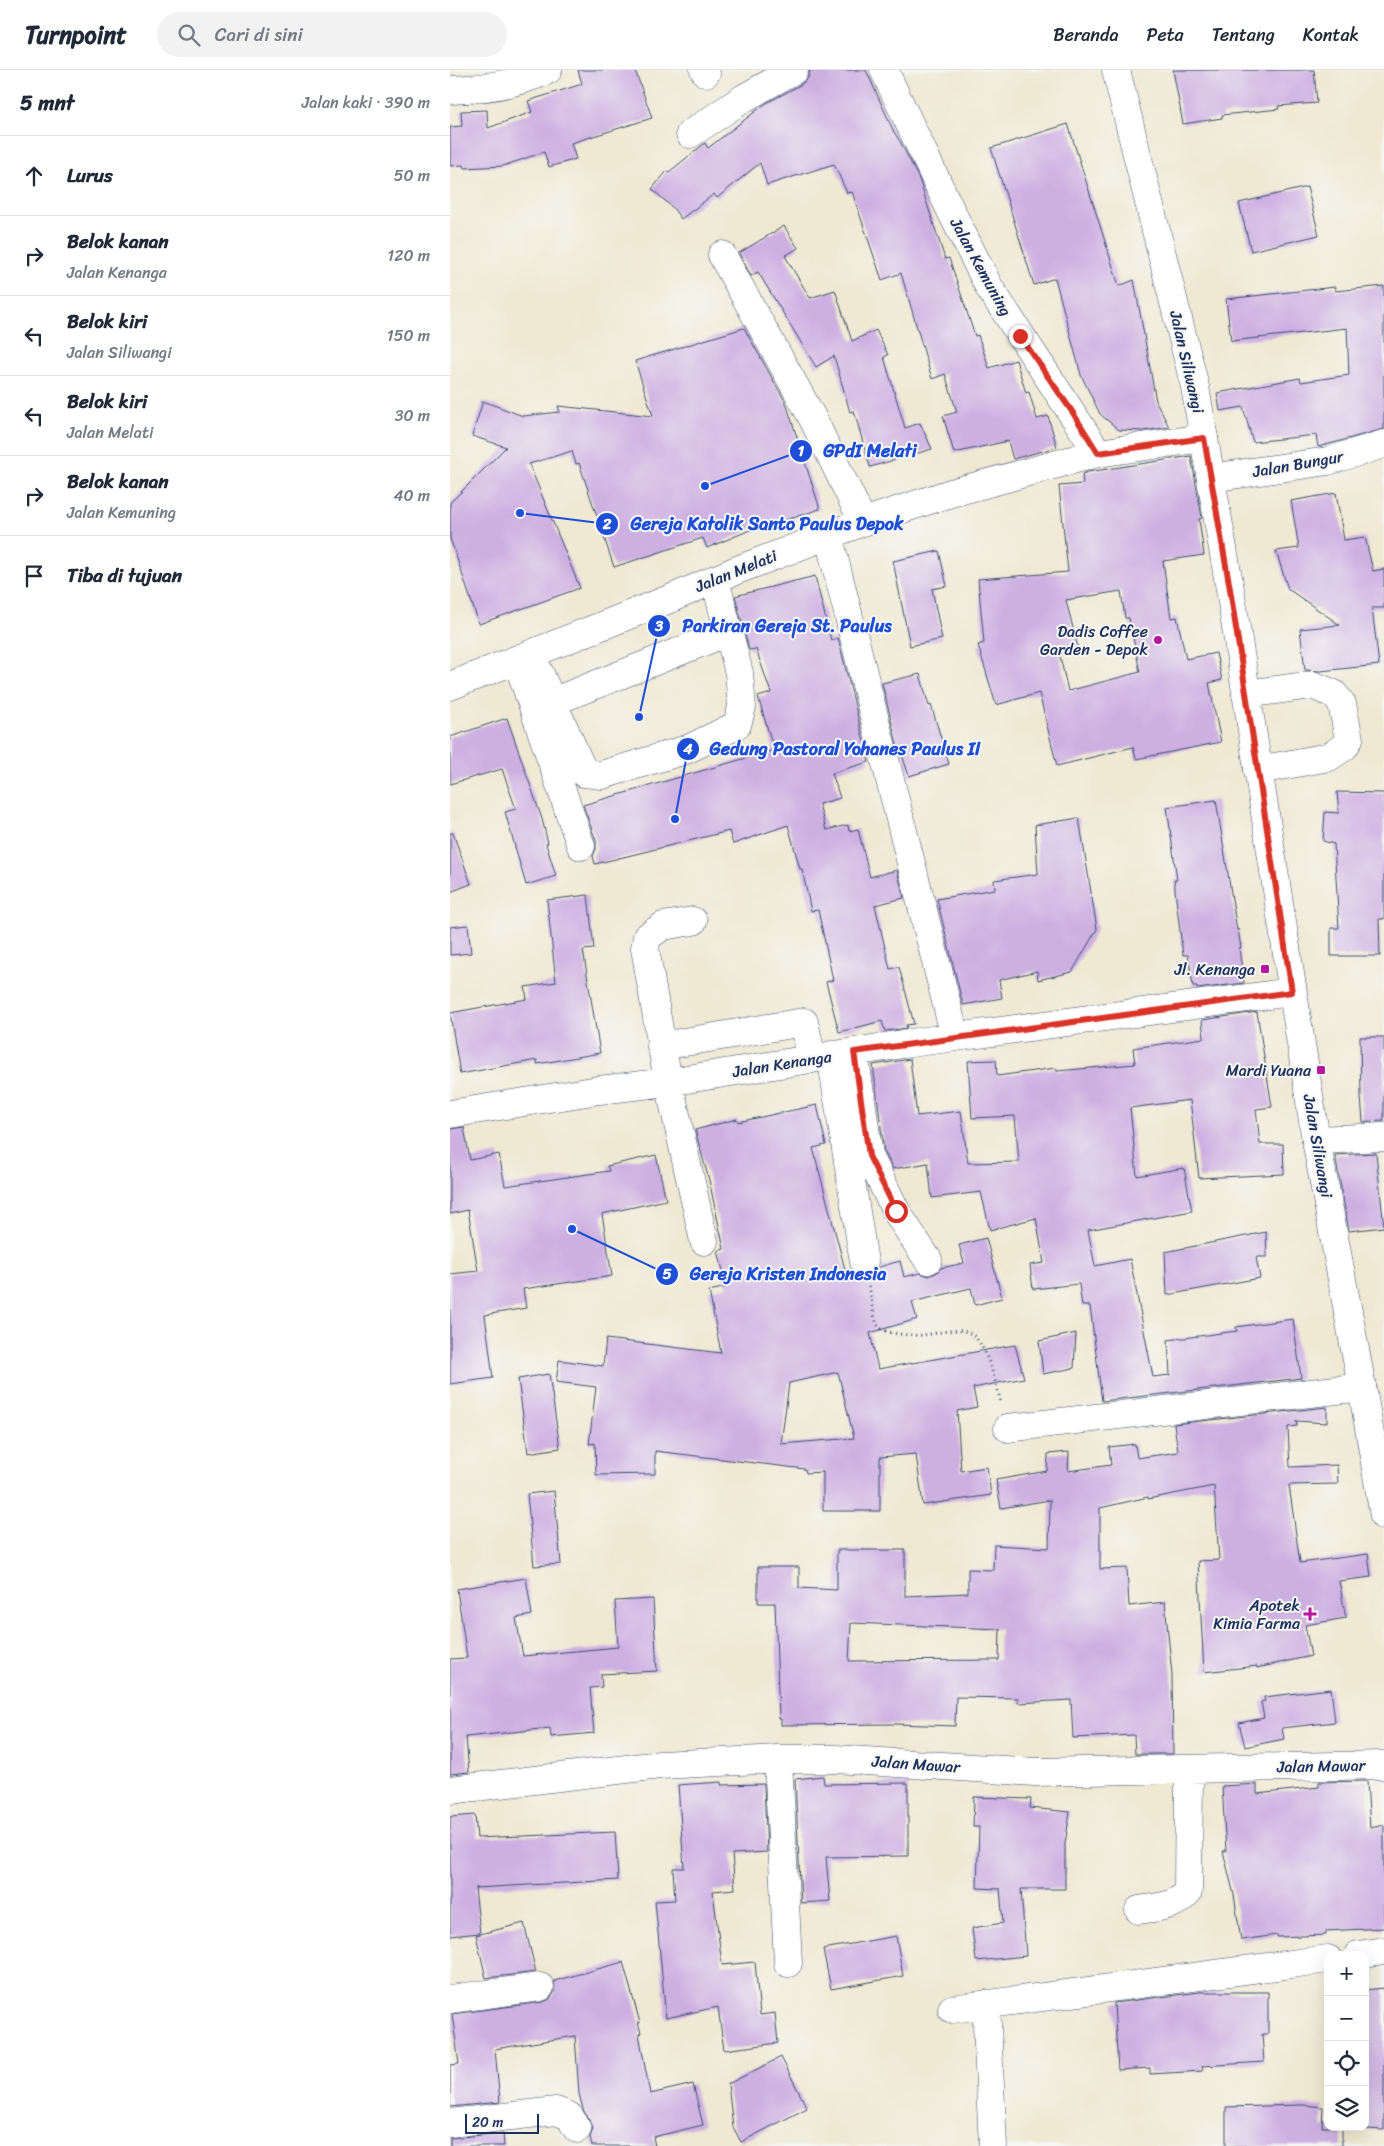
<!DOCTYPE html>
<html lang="id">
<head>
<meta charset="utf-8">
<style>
	:root { --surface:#fff; --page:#f2f2f3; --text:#1f2937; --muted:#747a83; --line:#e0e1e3 }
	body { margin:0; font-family:Sriracha,sans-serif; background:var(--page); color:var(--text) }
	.controls { position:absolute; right:15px; bottom:15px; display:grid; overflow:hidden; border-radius:10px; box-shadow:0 5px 20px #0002 }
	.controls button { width:45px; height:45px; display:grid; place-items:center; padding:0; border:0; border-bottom:1px solid var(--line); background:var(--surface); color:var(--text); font:25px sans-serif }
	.scale { position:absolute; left:15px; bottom:12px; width:74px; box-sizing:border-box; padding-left:5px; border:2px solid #1b2f5e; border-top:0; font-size:14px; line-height:18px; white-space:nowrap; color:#1b2f5e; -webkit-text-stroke:4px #f6f6f2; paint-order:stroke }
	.stop { position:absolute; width:15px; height:15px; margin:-11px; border:4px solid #d93025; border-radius:50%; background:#fff }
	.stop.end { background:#d93025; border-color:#fff; box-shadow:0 1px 5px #0008 }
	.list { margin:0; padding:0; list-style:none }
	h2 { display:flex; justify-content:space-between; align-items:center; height:65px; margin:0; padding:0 20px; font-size:21px }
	h2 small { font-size:16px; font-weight:400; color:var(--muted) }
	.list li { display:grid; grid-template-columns:32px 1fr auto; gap:15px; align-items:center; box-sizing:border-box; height:80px; padding:0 20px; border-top:1px solid var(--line) }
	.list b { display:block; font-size:19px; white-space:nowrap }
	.list p { margin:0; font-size:16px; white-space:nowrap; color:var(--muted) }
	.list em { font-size:16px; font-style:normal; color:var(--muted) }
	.icon { flex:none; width:28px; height:28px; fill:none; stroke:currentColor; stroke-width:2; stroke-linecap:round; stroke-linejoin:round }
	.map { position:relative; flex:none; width:934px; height:2076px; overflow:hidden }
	header { display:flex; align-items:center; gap:30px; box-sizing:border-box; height:70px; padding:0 25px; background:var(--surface); border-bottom:1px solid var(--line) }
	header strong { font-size:24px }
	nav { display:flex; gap:28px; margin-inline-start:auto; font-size:18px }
	.search { width:350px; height:45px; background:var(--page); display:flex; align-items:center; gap:12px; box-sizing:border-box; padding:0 18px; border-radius:28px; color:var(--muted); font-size:19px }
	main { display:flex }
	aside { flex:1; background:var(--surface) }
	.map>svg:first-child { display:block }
	.building { fill:#cdb0e2; fill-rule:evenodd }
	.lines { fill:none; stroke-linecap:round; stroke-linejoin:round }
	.minor-casing { stroke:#3b4b6f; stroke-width:29 }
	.major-casing { stroke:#3b4b6f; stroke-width:29 }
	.path { stroke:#3b4b6f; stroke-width:3; stroke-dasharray:1 4; stroke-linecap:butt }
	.minor { stroke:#fff; stroke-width:28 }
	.major { stroke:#fff; stroke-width:28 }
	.route { stroke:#d93025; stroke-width:6 }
	.poi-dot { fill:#b5179e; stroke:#f6f6f2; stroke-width:2 }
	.labels { text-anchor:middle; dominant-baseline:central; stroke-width:4; stroke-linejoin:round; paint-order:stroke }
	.street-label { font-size:16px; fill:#1b2f5e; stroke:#f6f6f2 }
	.poi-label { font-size:16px; fill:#1b2f5e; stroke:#f6f6f2; text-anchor:end }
	.leader { fill:none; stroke:#1d4ed8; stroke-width:2 }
	.callout-dot { fill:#1d4ed8; stroke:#f6f6f2; stroke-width:2 }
	.mark-label { font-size:15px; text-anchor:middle; font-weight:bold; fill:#fff }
	.callout-label { font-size:18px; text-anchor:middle; font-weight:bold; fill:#1d4ed8; stroke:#f6f6f2; stroke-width:4; stroke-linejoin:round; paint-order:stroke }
</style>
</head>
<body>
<header>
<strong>Turnpoint</strong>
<div class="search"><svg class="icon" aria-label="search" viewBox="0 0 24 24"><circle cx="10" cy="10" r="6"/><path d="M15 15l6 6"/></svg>Cari di sini</div>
<nav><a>Beranda</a><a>Peta</a><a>Tentang</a><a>Kontak</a></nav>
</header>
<main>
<aside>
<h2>5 mnt<small>Jalan kaki · 390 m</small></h2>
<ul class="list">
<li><svg class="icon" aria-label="ahead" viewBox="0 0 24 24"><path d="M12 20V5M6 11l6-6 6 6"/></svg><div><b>Lurus</b></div><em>50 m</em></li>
<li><svg class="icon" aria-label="right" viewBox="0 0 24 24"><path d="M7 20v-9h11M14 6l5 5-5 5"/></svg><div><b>Belok kanan</b><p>Jalan Kenanga</p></div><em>120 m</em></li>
<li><svg class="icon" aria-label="left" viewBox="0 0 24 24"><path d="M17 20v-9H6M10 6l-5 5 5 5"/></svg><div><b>Belok kiri</b><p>Jalan Siliwangi</p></div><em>150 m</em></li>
<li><svg class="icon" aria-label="left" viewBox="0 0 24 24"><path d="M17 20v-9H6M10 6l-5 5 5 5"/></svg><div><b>Belok kiri</b><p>Jalan Melati</p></div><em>30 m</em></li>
<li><svg class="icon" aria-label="right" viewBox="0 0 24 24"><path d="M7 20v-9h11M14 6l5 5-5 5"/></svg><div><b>Belok kanan</b><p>Jalan Kemuning</p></div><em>40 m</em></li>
<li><svg class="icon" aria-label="arrive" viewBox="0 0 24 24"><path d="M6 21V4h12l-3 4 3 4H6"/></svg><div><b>Tiba di tujuan</b></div></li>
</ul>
</aside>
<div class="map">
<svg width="934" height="2076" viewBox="0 0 934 2076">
	<rect width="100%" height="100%" fill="#f6f6f2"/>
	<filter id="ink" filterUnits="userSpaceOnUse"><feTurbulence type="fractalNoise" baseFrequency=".02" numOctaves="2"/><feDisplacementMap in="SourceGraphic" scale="10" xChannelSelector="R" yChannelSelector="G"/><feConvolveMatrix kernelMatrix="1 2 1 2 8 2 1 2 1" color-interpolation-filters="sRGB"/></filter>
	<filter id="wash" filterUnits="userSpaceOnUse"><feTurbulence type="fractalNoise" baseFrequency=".0096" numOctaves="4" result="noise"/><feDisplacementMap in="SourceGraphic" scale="20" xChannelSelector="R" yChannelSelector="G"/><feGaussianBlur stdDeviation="1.12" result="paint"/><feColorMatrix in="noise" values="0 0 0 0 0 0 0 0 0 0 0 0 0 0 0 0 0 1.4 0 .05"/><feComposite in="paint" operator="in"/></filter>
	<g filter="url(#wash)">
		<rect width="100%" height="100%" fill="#efe8d2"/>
		<g id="blocks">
			<path class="building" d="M128 0H185L202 48 121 73 126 89 99 97 94 82 53 96 14 98 13 95 0 96V57L12 56 11 41 37 40 38 58 82 42 78 31 132 14Z
				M360 0H416L444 62 451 73 469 109 495 189 499 188 525 266 528 265 539 298 566 290 576 323 579 322 587 349 598 346 607 377 563 389 558 371 504 383 493 346 507 342 495 304 482 309 451 203 432 210 402 122 397 123 384 94 317 115 310 93 267 128 264 124 231 149 223 138 202 119 217 101 219 102 255 73 258 78 315 34 352 14 358 8Z
				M723 0H864L867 33 828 36 829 39 772 45V48L733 54Z
				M618 54 669 216 684 210 706 331 719 357 693 361 669 360 650 344 631 305 605 208 584 215 541 78Z
				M857 117 869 165 801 181 789 133Z
				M334 156 348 178 335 186 360 228 385 220 402 271 426 260 438 285 434 287 455 358 470 353 482 379 420 397 404 341 400 342 384 286 366 297 308 202 301 206 289 183Z
				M934 216V359L868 377 866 365 803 372 793 337 770 341 767 323 850 308 851 312 899 305 897 258 781 271 776 229 885 217V221Z
				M294 258 336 333 370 439 305 460V458L257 478 253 468 164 497 129 393 126 394 122 381 79 394 130 518 29 554 0 468V433L56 377 22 366 33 331 73 346 110 342 108 336 203 346 185 291Z
				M741 386 752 448 749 449 754 485 713 491 721 548 727 547 736 589 766 583 772 610 759 613 771 672 686 689 683 677 607 696 589 623 546 635 528 575 534 573 528 509 618 502 609 416 633 414 632 404 638 402ZM671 521 675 548H679L690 602 618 621 609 582 628 578 616 530Z
				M886 423 894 470 915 467 923 501 934 499V538H922L929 595 870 601 855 600 850 559 890 555 838 519 826 481 849 478 841 431Z
				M489 481 497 516 482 519 492 569 460 576 443 491Z
				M365 506 381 570 388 568 419 692 382 703 390 728 369 734 376 760 398 755 399 761 408 759 420 807 447 800 454 828 425 835 440 899 449 897 464 954 456 955 457 958 435 961 432 951 389 962 376 912 383 910 368 840 361 841 352 799H350L338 755 283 774 279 761 145 794 143 786 146 779V771L133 735 324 680 308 627 321 623 306 579 299 580 285 526Z
				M470 604 479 636 481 635 499 694 459 706 451 682H449L432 613Z
				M57 648 92 749 98 773 96 774 106 806 76 815 55 742 66 739 52 699 0 714V667Z
				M887 722 934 723V849H929L930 886H881V858H889L884 774 873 771 875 742 889 743Z
				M766 730 787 860 788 859 791 878H789L794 913 747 919V916H743L738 885H733L726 829 724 810H727L717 737Z
				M629 748 647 859 622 902 588 910 587 901 549 910 552 928 513 935 487 829 545 819 544 810 588 804 585 755Z
				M0 763H3L21 814 0 822Z
				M138 825 144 879 133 880 150 983 87 994V990L10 1004 0 943 77 929 75 917 106 912 97 830Z
				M18 855 21 883 0 885V857Z
				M807 942 822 1037 806 1039 810 1074H833L834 1104 749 1108 740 1030 680 1038 687 1106 734 1098 742 1141 638 1160 645 1196 680 1189 703 1307 720 1305 718 1270 787 1261 786 1257 843 1249 851 1308 652 1331 640 1236H632L629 1214 583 1219 580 1195 594 1193 586 1148 540 1160 531 1122 482 1128 478 1093 443 1099 434 1081 423 995 460 989 467 1046 511 1041 518 1093 569 1092 565 1046 522 1048 518 991 546 990 547 1006 606 998 607 1001 685 994 683 978 754 968 752 950Z
				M910 967H934V1051L913 1052 911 1027Z
				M367 1035 376 1075 363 1078 397 1207 405 1204 417 1207 424 1204 429 1197 450 1191 454 1207 470 1203 479 1206 486 1203 491 1198 514 1193 509 1175 536 1168 552 1228 525 1235 521 1218 462 1232 467 1249 420 1263 428 1299 565 1275 574 1308 523 1318 527 1337 507 1341 511 1401 537 1397 541 1425 473 1435 466 1384 430 1387V1441H373V1402L356 1403 355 1399 205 1381V1404L146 1405 145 1373 139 1374 146 1317 106 1312 109 1290 153 1296 156 1269 271 1283 259 1221 277 1217 268 1181 274 1179 259 1110 245 1060 287 1049 288 1052ZM388 1302 404 1368 331 1374 339 1313Z
				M14 1057 20 1090 49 1084 55 1116 159 1101 157 1096 206 1085 216 1130 152 1144 162 1206 73 1219 76 1238 35 1245 43 1308 0 1314V1204L28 1201 18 1140 0 1144V1059Z
				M926 1083 934 1157 899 1161 885 1085Z
				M816 1162 817 1187H806L810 1208 717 1225 715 1182Z
				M626 1263 624 1298 593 1304 589 1271Z
				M99 1304 110 1378 78 1383 68 1309Z
				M877 1337V1353L846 1351 847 1356 838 1357 840 1397 887 1395 888 1414 839 1415 850 1493 918 1484 921 1507 889 1511 896 1548 855 1555 861 1586 807 1598V1596L754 1602 748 1491 769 1490 764 1416 698 1429V1427L650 1438V1499L677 1498 679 1536 715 1532 722 1605 723 1684H685L684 1665 623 1668 621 1630 568 1633V1628L506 1627 505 1656 445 1654 331 1655V1649H329L325 1533H308V1497H349V1518L387 1520V1480H455V1526L518 1523V1499L543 1500 544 1475 599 1478 600 1430 551 1438 546 1410 597 1401 598 1384 619 1382 618 1401 661 1395 659 1377 685 1374 687 1388 728 1382 724 1354ZM401 1553 550 1559 549 1590 399 1591Z
				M104 1421 111 1494 84 1496 77 1424Z
				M76 1508 82 1545 66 1548 73 1586 168 1577 165 1531 203 1529 207 1601 151 1604 152 1617 140 1618 144 1663 101 1667 100 1658 16 1667 19 1702 0 1704V1589L17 1588 7 1519Z
				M881 1619 885 1652 832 1658 834 1669 795 1677 789 1653 814 1648 811 1632 815 1631 814 1627Z
				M373 1706 374 1714 458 1713V1786L376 1787 380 1831 351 1833 345 1709Z
				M917 1711 920 1758 934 1755V1858L876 1861V1865L828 1867 827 1865 791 1870 784 1825 773 1781H776L772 1716 807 1714V1724L869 1717V1712Z
				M271 1712V1715L314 1714 317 1782 282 1784 285 1819 263 1821 272 1895 305 1892 310 1945 325 1943 328 1973 274 1980 268 1937 216 1948 205 1831 225 1830 223 1798H234L228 1715Z
				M524 1727 581 1729 580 1738 620 1742 615 1774V1819H571L576 1886 526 1891 522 1858 553 1853 550 1819 527 1818 529 1757H523Z
				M25 1745 27 1768 165 1762 168 1810 25 1818 30 1863 0 1866V1747Z
				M74 1853 86 1902 36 1908 26 1865Z
				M446 1866 453 1906 381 1919 373 1879Z
				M173 1892 190 1953H188L191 1963 189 1964 200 2024 243 2014 253 2055 203 2067 205 2076H142L140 2067 143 2058 133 2039 129 2024 125 1966 45 1979 50 2032 0 2037V1995L9 1994 2 1944 93 1932 100 1929 104 1923V1911Z
				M934 1918V2060L915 2059V1920Z
				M750 1922H818V1964H812L814 1992 752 1996 753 2001 700 2004V1998L668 2000 664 1933Z
				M331 1987 357 2038 291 2072 283 2057 278 2014Z
				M853 2035 873 2037 872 2057H892V2076H776V2037Z
				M53 2063 54 2076H0V2068Z"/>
		</g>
	</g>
	<g filter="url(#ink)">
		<use href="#blocks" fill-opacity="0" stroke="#3b4b6f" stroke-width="1"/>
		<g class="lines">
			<defs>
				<path id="minor" d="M254 0 256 3
					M434 0 502 143 539 217 648 383
					M0 20C33 19 67 14 98 0
					M240 64 294 28 344 0
					M272 185 362 347 413 452
					M761 408 878 391 934 374
					M378 464 505 967
					M81 584 134 703 152 705 238 679 287 655 292 637 289 603 265 509
					M69 596 131 776
					M0 616 222 528 287 500 413 452 501 423 648 383 754 368
					M796 624 862 615 884 624 892 634 899 669 894 677 879 687 808 700
					M102 632 278 562
					M243 851 213 856 197 867 195 878 216 1000 254 1171
					M211 976 354 952 362 989
					M404 982 419 1086 446 1141 478 1190
					M381 985 414 1192
					M0 1044 149 1020 219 1012 453 974 842 922
					M866 1070 934 1067
					M558 1358 912 1317
					M328 1689 338 1893
					M0 1720 210 1695 328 1689H385L585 1702 934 1695
					M689 1840C707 1837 726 1837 738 1822L739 1700
					M908 1885 934 1881
					M0 1929 90 1917
					M536 1934 543 2076
					M502 1939 878 1889
					M0 2053 106 2041 119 2046 127 2059"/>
				<path id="major" d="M666 0 745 317 780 519 866 1070 912 1317 934 1446"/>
			</defs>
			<use href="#minor" class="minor-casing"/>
			<use href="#major" class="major-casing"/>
			<path class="path" d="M419 1216C422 1228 422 1247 429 1257 435 1264 464 1266 473 1265 489 1264 511 1254 525 1267 537 1278 547 1317 551 1333"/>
			<use href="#minor" class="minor"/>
			<use href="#major" class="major"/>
		</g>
	</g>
	<g class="lines" filter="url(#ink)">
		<path class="route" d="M446 1141 419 1086 404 982 842 922 780 519 754 368 648 383 623 343 570 266"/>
	</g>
	<g class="poi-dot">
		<circle cx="708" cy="570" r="5"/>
		<rect x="810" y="894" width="10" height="10" rx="2.5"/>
		<rect x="866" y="995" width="10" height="10" rx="2.5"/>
		<path d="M857.5 1536.5h5v5h5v5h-5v5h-5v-5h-5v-5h5z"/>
	</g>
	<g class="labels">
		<g class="street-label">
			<text transform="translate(531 197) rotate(61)">Jalan Kemuning</text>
			<text transform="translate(737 292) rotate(77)">Jalan Siliwangi</text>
			<text transform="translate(848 394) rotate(-10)">Jalan Bungur</text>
			<text transform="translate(286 501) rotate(-22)">Jalan Melati</text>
			<text transform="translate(332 994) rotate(-9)">Jalan Kenanga</text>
			<text transform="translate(868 1076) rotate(80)">Jalan Siliwangi</text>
			<text transform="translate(466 1694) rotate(4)">Jalan Mawar</text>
			<text transform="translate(871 1696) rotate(-1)">Jalan Mawar</text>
		</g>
		<g class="poi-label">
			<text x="698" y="561">Dadis Coffee<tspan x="698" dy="18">Garden - Depok</tspan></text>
			<text x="805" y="899">Jl. Kenanga</text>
			<text x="861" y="1000">Mardi Yuana</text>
			<text x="850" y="1535">Apotek<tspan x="850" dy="18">Kimia Farma</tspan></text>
		</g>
	</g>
	<path class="leader" d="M255 416L351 381M70 443L157 454M189 647L209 556M225 749L238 679M122 1159L217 1204"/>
	<g class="callout-dot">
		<circle cx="255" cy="416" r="5"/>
		<circle cx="70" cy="443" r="5"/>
		<circle cx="189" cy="647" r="5"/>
		<circle cx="225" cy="749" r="5"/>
		<circle cx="122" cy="1159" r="5"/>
		<circle cx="351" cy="381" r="12"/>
		<circle cx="157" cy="454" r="12"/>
		<circle cx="209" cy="556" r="12"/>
		<circle cx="238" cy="679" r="12"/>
		<circle cx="217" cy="1204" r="12"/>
	</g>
	<g class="mark-label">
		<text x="351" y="386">1</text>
		<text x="157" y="459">2</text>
		<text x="209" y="561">3</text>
		<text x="238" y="684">4</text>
		<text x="217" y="1209">5</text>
	</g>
	<g class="callout-label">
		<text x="420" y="387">GPdI Melati</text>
		<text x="317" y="460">Gereja Katolik Santo Paulus Depok</text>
		<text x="337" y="562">Parkiran Gereja St. Paulus</text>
		<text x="395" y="685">Gedung Pastoral Yohanes Paulus II</text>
		<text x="338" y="1210">Gereja Kristen Indonesia</text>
	</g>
</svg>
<div class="controls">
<button>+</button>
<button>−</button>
<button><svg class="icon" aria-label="locate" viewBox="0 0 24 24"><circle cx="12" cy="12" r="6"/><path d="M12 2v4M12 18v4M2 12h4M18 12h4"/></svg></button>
<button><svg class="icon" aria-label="layers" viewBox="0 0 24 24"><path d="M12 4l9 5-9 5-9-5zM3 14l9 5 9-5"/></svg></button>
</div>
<div class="scale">20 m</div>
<div class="stop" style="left:446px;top:1141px"></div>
<div class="stop end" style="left:570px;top:266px"></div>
</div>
</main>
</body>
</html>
